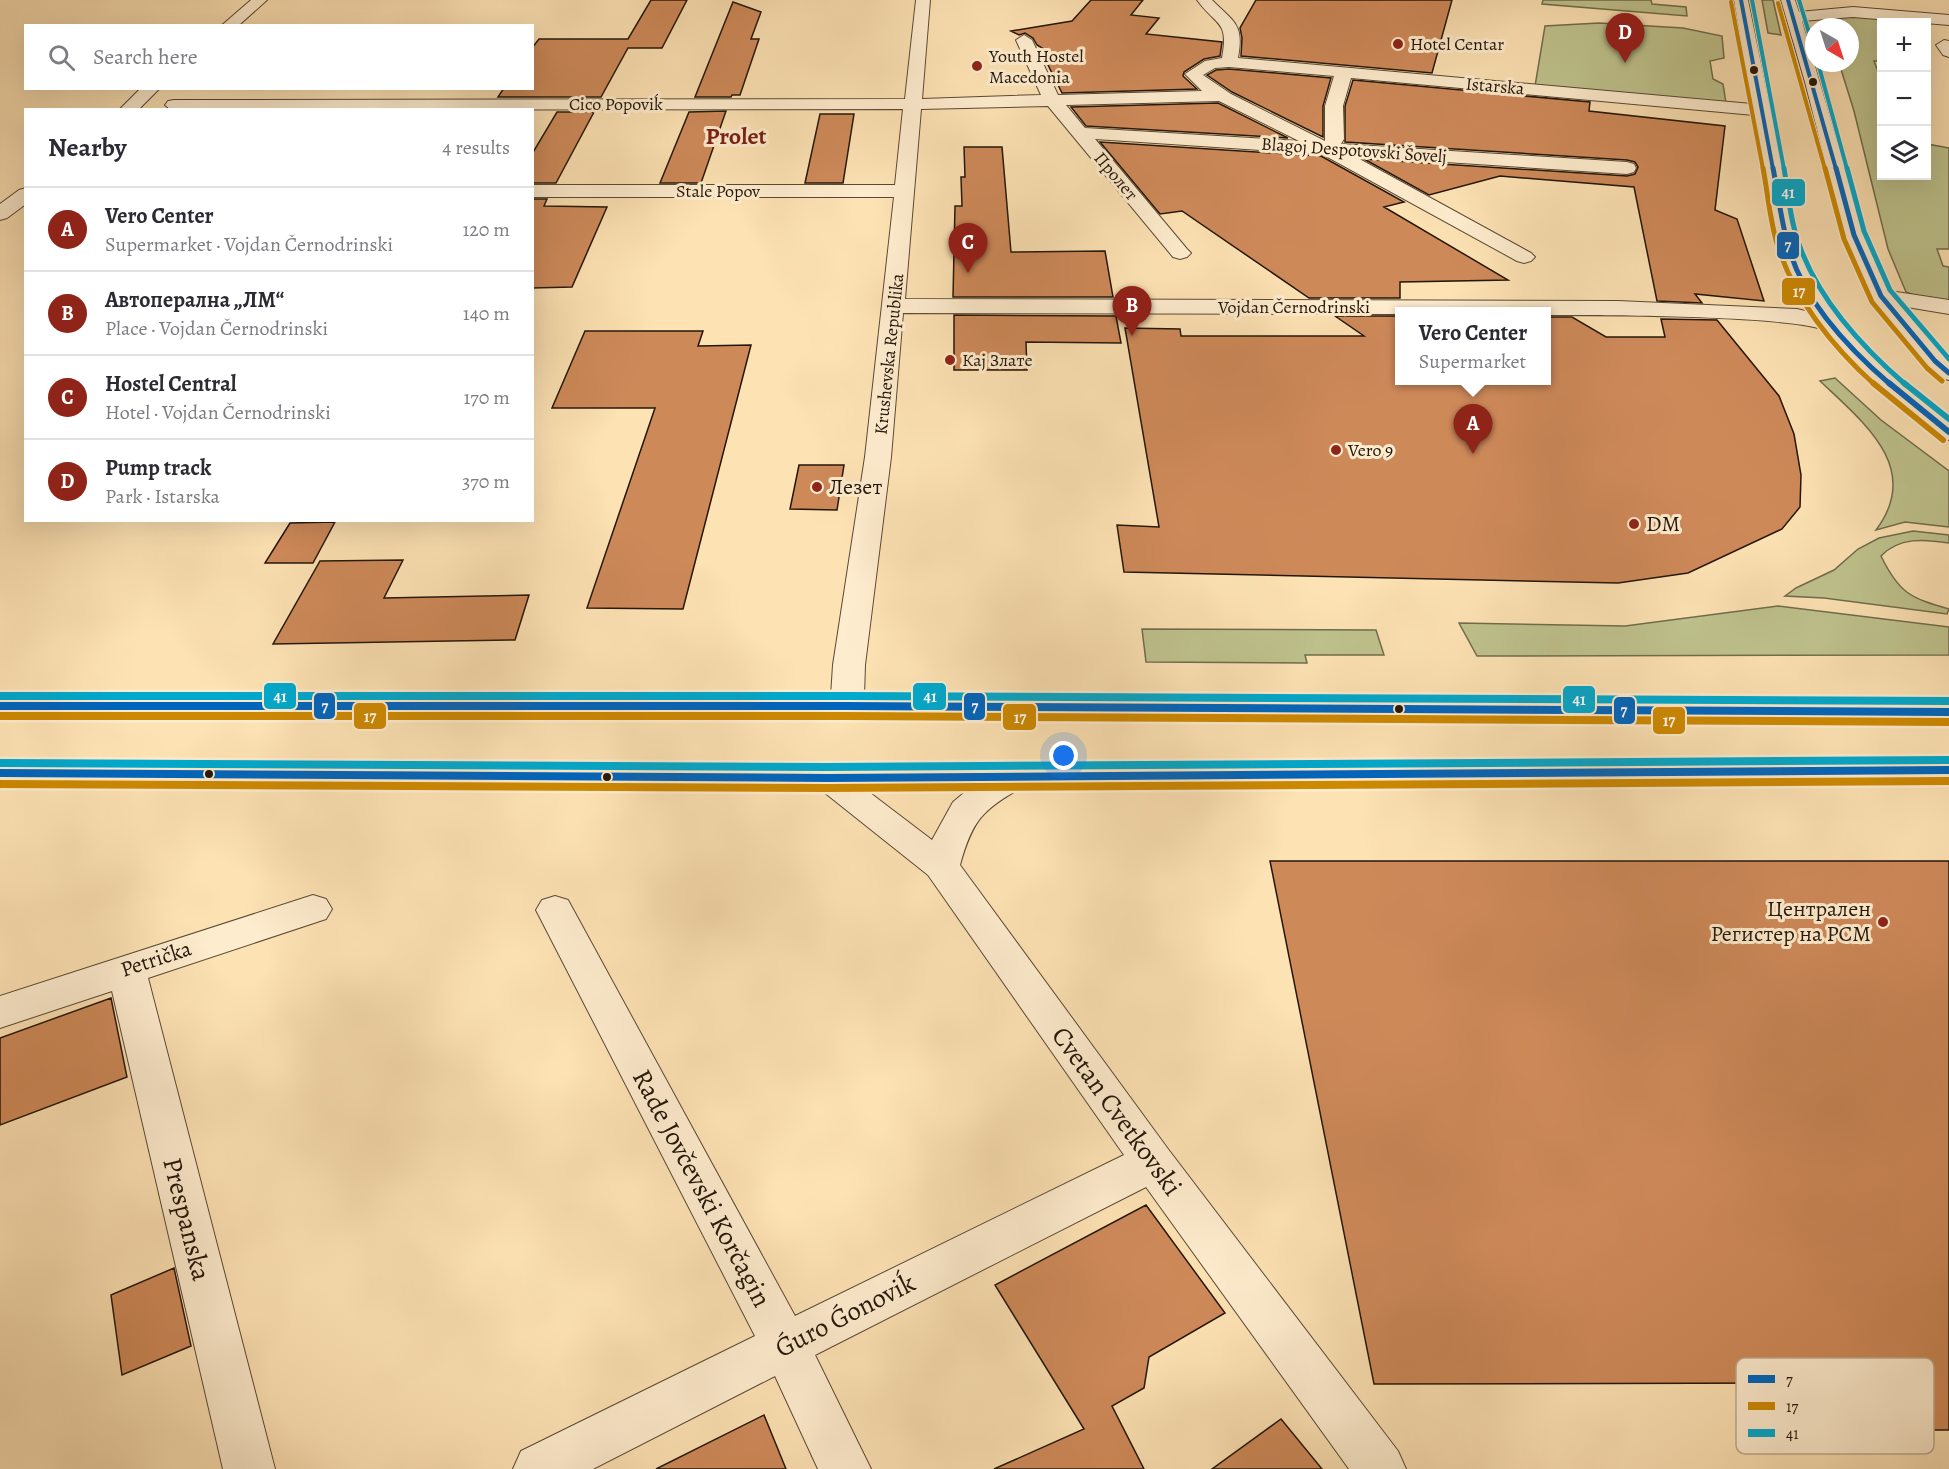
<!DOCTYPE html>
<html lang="en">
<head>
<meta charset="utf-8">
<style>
	:root { --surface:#fff; --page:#f7f7f7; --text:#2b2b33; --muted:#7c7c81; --line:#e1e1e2; --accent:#8f2418 }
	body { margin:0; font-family:Alegreya,serif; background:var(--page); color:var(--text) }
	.controls { position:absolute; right:18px; top:18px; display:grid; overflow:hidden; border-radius:0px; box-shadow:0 6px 24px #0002 }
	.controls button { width:54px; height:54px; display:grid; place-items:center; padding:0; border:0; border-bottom:2px solid var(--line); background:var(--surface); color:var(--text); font:30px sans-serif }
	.compass { position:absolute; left:1805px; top:18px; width:54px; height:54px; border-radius:50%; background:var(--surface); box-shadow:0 6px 24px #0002; rotate:141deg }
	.you { position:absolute; left:1064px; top:756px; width:21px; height:21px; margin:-15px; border:4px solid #fff; border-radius:50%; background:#1a73e8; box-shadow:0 0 0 9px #1a73e833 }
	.badge { display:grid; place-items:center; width:39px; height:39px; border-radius:50%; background:var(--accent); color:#fff; font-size:20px; font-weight:700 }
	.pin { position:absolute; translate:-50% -50px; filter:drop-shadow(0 2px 3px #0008) }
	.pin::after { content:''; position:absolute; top:32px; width:21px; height:18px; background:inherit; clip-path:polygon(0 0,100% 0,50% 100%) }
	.popup { position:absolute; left:1395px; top:307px; width:156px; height:78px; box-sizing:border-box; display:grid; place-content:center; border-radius:0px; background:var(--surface); filter:drop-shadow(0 2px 4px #0005); font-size:20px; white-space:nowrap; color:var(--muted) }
	.popup b { font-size:22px; color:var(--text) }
	.popup::after { content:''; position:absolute; left:50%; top:100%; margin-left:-12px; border:12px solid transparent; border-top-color:var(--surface) }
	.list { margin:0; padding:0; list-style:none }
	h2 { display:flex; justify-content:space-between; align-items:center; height:78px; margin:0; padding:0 24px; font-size:26px }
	h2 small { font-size:20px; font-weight:400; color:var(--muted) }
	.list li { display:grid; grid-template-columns:39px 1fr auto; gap:18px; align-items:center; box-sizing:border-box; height:84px; padding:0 24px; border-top:2px solid var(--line) }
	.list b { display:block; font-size:22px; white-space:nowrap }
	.list p { margin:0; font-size:20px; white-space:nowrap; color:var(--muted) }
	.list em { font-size:20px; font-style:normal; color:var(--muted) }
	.icon { flex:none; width:33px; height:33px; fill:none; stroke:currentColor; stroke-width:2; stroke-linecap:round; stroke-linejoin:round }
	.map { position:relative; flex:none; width:1949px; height:1469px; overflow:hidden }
	.search { position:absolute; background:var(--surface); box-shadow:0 6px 24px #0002; left:24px; top:24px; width:510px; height:66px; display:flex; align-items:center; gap:15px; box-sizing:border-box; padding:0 21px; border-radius:0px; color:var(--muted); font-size:22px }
	.panel { position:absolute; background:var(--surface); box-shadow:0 6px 24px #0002; left:24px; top:108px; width:510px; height:414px; border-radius:0px }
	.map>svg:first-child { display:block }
	.green { fill:#bfc38e; stroke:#716c4c; stroke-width:1.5 }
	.building { fill:#ce8959; stroke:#23160a; stroke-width:1.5 }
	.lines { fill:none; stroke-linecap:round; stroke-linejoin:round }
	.minor-casing { stroke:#5a4934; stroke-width:2 }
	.minor { fill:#feecce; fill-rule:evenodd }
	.bus-1-far3-casing { stroke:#feecce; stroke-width:6 }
	.bus-1-far2-casing { stroke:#feecce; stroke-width:8 }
	.bus-1-far1-casing { stroke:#feecce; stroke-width:10 }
	.bus-1-casing { stroke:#feecce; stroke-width:13 }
	.bus-2-far3-casing { stroke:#feecce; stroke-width:6 }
	.bus-2-far2-casing { stroke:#feecce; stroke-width:8 }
	.bus-2-far1-casing { stroke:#feecce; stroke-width:10 }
	.bus-2-casing { stroke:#feecce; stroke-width:13 }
	.bus-3-far3-casing { stroke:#feecce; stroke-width:6 }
	.bus-3-far2-casing { stroke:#feecce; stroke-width:8 }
	.bus-3-far1-casing { stroke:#feecce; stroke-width:10 }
	.bus-3-casing { stroke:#feecce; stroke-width:13 }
	.bus-1-far3 { stroke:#0065bd; stroke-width:4 }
	.bus-1-far2 { stroke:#0065bd; stroke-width:5 }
	.bus-1-far1 { stroke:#0065bd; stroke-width:6 }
	.bus-1 { stroke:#0065bd; stroke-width:8 }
	.bus-2-far3 { stroke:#cd8902; stroke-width:4 }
	.bus-2-far2 { stroke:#cd8902; stroke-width:5 }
	.bus-2-far1 { stroke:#cd8902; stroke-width:6 }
	.bus-2 { stroke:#cd8902; stroke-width:8 }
	.bus-3-far3 { stroke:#00a9ce; stroke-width:4 }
	.bus-3-far2 { stroke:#00a9ce; stroke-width:5 }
	.bus-3-far1 { stroke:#00a9ce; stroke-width:6 }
	.bus-3 { stroke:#00a9ce; stroke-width:8 }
	.poi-dot { fill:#8f2418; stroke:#feecce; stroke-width:2 }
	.bus-dot { fill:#23160a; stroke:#feecce; stroke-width:2 }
	.labels { text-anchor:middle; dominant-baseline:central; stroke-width:6; stroke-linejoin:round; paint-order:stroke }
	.far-poi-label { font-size:18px; fill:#23160a; stroke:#feecce; text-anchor:start }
	.far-street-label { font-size:18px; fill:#23160a; stroke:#feecce }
	.poi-label { font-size:22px; fill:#23160a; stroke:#feecce; text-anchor:start }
	.street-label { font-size:22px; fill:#23160a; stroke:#feecce }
	.far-district-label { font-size:24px; font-weight:bold; fill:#7a1f14; stroke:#feecce }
	.near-street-label { font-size:27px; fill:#23160a; stroke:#feecce }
	.key { fill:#feecce; stroke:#bcac93; stroke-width:1.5 }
	.key-label { font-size:16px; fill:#23160a }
	.line-badge { stroke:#feecce; stroke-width:2 }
	.badge-label { font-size:16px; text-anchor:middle; font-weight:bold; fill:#fff }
</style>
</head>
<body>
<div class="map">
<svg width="1949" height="1469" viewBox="0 0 1949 1469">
	<rect width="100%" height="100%" fill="#fde2b4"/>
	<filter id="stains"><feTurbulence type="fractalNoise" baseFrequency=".00333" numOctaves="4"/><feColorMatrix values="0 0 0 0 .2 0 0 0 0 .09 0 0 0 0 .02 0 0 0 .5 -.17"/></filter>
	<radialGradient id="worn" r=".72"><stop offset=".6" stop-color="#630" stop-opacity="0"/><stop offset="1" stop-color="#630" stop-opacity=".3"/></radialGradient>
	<path class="green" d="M1543 0H1651L1652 4 1686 7 1687 16 1542 4Z
		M1762 0H1773L1781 35 1768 33Z
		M1848 16 1926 22H1882L1881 61H1874L1881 79 1882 176H1926L1927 144 1949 148V249H1937L1943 266 1949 267V303L1925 300 1906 292 1888 249 1854 111 1839 63H1850V27H1826L1823 20Z
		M1599 23 1683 28 1722 36 1724 58 1710 61 1713 79 1723 84 1726 103 1535 86 1545 26Z
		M1835 378 1881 420 1949 471V527L1905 522 1876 530C1923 468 1863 422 1820 381Z
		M1913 531 1949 535V543C1924 539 1899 537 1881 556 1899 593 1910 598 1949 609L1947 614 1824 598 1785 596 1796 588 1834 570 1858 549 1879 538Z
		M1778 606 1949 627V655L1477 656 1459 623 1625 626Z
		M1142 629 1376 630 1384 655H1305L1307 663 1146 662Z"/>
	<path class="building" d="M651 0H687L662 48H628L601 97H498L504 88H532V48L539 39H628Z
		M1091 0H1143L1131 15 1159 18 1146 34 1222 42 1220 56 1204 59 1184 72 1183 76 1197 89 1062 93 1041 51H1047L1037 45 1033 38 1025 33 1019 35 1011 31 1072 21Z
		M1256 0H1452L1432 73 1241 56 1242 38 1240 28Z
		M733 2 761 12 751 39H759L740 95H732L731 97H695Z
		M1229 69 1331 78 1323 106V137L1232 92 1207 75 1216 70Z
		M1353 80 1590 102 1589 111 1725 126 1715 210 1737 219 1764 301 1695 294 1702 303 1657 301 1634 187 1500 176 1429 195 1364 159 1627 176 1635 174 1638 167 1635 162 1627 160 1345 142V106Z
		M1218 103 1288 138 1086 126 1071 107Z
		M726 111 701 183H660L689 112Z
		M557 112H594L556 183H532V154Z
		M820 114H854L843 183H805Z
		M1100 142 1321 156 1404 202 1384 207 1508 280 1400 282V298H1309L1182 211 1160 214Z
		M964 147H1002L1011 252 1105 251 1113 297H953L955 206H962L961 177H965Z
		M532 199H547L544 206 607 207 572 287 532 288Z
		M954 315 1116 316 1121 343 1026 342 1027 370H954Z
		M1335 316H1400V381H1546V317H1572L1606 337H1665L1661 319 1717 320 1779 396 1794 434 1801 475 1800 507 1782 529 1688 573 1618 583 1124 572 1117 525 1159 527 1125 328 1180 329 1181 336H1364Z
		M585 331H703L698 346 751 345 683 609 587 608 655 408H552Z
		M799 465H844L837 510 790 509Z
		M335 522 313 563H265L290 523Z
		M403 560 384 598 529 595 515 640 273 644 320 561Z
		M1270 861H1949V1430H1824L1804 1383 1374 1384Z
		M111 998 127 1077 0 1125V1038Z
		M1146 1205 1225 1313 1149 1357 1144 1388 1112 1406 1144 1469H994L1084 1429 995 1285Z
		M174 1268 191 1346 122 1375 111 1295Z
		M764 1415 786 1469H656Z
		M1281 1419 1322 1469H1212Z"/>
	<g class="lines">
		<defs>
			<path id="minor" d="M251 0H267L238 26H221Z
				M916 0H930L922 99 1041 95 1016 40 1024 35 1032 40 1058 95 1202 91 1185 74 1205 61 1222 58C1229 20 1217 27 1197 0H1212C1235 23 1244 24 1238 58L1752 104 1734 0H1748L1798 246C1803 256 1806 267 1811 276 1844 333 1896 381 1949 420V440C1920 432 1869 379 1848 356 1842 348 1835 338 1828 332 1806 315 1587 315 1546 315V312H1400V314L903 313 891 457 865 665 864 696 1949 702V722L847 716H0V696H831L833 665 865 457 894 197H532V185H895L903 109 171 110 165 105 168 101 174 100 905 99ZM1229 67 1334 76 1325 106V141L1231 94 1203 75 1215 68ZM1351 78 1754 115 1778 246 1789 276 1814 313 1797 309 1618 301 905 299 921 109 1048 106 1173 257 1180 259 1187 257 1191 253 1187 249 1095 139 1322 154 1517 261 1524 263 1531 261 1535 257 1531 253 1354 156 1627 174 1634 172 1636 168 1634 164 1627 162 1341 144 1344 139 1343 106ZM1219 101 1299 141 1085 128 1066 105Z
				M1781 0H1795L1799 12 1853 7 1949 15V25L1853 17 1802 21 1864 235 1890 291 1949 300V314L1901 306 1949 361V380L1940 378 1927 366 1870 296 1844 235 1805 82Z
				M1944 40 1949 41V57L1943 55 1936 45Z
				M141 88H160L138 110H119Z
				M26 188V204L7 218 0 220V204L19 190Z
				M1949 759V781L1024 786C983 810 973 818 960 865L1168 1149 1398 1451 1406 1469H1349L1146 1187 815 1355 871 1469H818L775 1376 593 1469H513L521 1451 755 1336 536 910 542 900 555 896 568 900 795 1316 1124 1155 928 875 820 789 0 784V762L828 766ZM971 787 953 802 932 840 865 789Z
				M313 895 326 899 332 909 326 919 148 978 275 1469H223L112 991 0 1028V996Z"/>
		</defs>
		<use href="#minor" class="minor-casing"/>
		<use href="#minor" class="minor"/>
		<defs>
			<path id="bus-1-far3" d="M1741 0 1773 169
				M1788 0 1836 169"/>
			<path id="bus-1-far2" d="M1773 168C1778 193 1781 220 1788 245 1802 299 1849 349 1891 385
				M1836 168 1854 235 1881 296 1935 361 1949 373"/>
			<path id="bus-1-far1" d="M1889 383 1949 432"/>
			<path id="bus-1" d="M0 706H847L1949 712
				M0 773 828 778 1949 770"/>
			<path id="bus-2-far3" d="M1731 2 1763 169
				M1778 3 1825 169"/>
			<path id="bus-2-far2" d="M1763 168C1768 194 1770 224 1779 250 1797 302 1834 348 1875 385
				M1825 168 1844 239 1872 302 1927 368 1942 381"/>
			<path id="bus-2-far1" d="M1873 383 1943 440"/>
			<path id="bus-2" d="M0 716H847L1949 722
				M0 784 828 788 1949 781"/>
			<path id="bus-3-far3" d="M1752 0 1784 169
				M1799 0 1814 49
				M1818 63 1847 169"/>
			<path id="bus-3-far2" d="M1784 168C1788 192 1790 221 1799 244 1818 299 1863 348 1906 385
				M1847 168 1864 231 1890 290 1949 359"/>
			<path id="bus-3-far1" d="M1904 383 1949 419"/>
			<path id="bus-3" d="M0 696H847L1949 701
				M0 763 828 767 1949 760"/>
		</defs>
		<use href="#bus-1-far3" class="bus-1-far3-casing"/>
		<use href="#bus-1-far2" class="bus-1-far2-casing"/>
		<use href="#bus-1-far1" class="bus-1-far1-casing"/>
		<use href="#bus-1" class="bus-1-casing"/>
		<use href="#bus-2-far3" class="bus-2-far3-casing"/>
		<use href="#bus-2-far2" class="bus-2-far2-casing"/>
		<use href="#bus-2-far1" class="bus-2-far1-casing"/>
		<use href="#bus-2" class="bus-2-casing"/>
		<use href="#bus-3-far3" class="bus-3-far3-casing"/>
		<use href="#bus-3-far2" class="bus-3-far2-casing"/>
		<use href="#bus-3-far1" class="bus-3-far1-casing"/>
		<use href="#bus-3" class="bus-3-casing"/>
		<use href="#bus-1-far3" class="bus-1-far3"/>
		<use href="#bus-1-far2" class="bus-1-far2"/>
		<use href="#bus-1-far1" class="bus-1-far1"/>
		<use href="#bus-1" class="bus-1"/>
		<use href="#bus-2-far3" class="bus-2-far3"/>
		<use href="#bus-2-far2" class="bus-2-far2"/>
		<use href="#bus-2-far1" class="bus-2-far1"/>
		<use href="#bus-2" class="bus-2"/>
		<use href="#bus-3-far3" class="bus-3-far3"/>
		<use href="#bus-3-far2" class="bus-3-far2"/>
		<use href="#bus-3-far1" class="bus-3-far1"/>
		<use href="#bus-3" class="bus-3"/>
	</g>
	<g class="poi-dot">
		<circle cx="1398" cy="44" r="6"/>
		<circle cx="977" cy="66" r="6"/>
		<circle cx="950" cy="360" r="6"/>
		<circle cx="1336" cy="450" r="6"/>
		<circle cx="817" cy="487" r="6"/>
		<circle cx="1634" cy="524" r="6"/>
		<circle cx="1883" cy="922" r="6"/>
	</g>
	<g class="bus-dot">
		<circle cx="1754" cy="70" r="5"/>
		<circle cx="1813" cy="82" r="5"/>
		<circle cx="1399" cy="709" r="5"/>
		<circle cx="209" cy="774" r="5"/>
		<circle cx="607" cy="777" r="5"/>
	</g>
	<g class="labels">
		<g class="far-poi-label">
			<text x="1410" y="44">Hotel Centar</text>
			<text x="989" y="56">Youth Hostel<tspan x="989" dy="21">Macedonia</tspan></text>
			<text x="962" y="360">Кај Злате</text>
			<text x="1348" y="450">Vero 9</text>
		</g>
		<g class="far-street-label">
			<text transform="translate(1495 86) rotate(5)">Istarska</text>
			<text x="616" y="104">Cico Popoviḱ</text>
			<text transform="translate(1354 150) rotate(4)">Blagoj Despotovski Šovelj</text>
			<text transform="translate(1116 176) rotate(50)">Пролет</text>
			<text x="718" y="191">Stale Popov</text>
			<text x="1294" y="307">Vojdan Černodrinski</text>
			<text transform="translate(889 354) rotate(-84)">Krushevska Republika</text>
		</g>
		<g class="poi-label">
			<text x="829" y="487">Лезет</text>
			<text x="1646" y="524">DM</text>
			<text x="1871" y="909" text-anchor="end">Централен<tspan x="1871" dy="25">Регистер на РСМ</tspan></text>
		</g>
		<g class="street-label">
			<text transform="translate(156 959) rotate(-18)">Petrička</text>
		</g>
		<g class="far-district-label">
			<text x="736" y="136">Prolet</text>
		</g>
		<g class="near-street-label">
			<text transform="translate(1117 1111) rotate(54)">Cvetan Cvetkovski</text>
			<text transform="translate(702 1188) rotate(62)">Rade Jovčevski Korčagin</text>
			<text transform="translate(187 1219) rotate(76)">Prespanska</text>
			<text transform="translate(845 1315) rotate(-27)">Ǵuro Ǵonoviḱ</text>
		</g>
	</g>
	<rect x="1736" y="1358" width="198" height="96" rx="9" class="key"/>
	<rect x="1748" y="1375" width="27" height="8" fill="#0065bd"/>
	<rect x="1748" y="1402" width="27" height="8" fill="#cd8902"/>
	<rect x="1748" y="1429" width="27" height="8" fill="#00a9ce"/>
	<g class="key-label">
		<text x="1786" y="1385">7</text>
		<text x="1786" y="1412">17</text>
		<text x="1786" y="1439">41</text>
	</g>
	<g class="line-badge">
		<rect x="1771" y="178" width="35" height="29" rx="6" fill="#00a9ce"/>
		<rect x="1776" y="231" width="24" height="29" rx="6" fill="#0065bd"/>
		<rect x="1781" y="277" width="35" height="29" rx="6" fill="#cd8902"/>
		<rect x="263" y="682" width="34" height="28" rx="6" fill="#00a9ce"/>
		<rect x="912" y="682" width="35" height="29" rx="6" fill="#00a9ce"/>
		<rect x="1562" y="685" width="34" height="29" rx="6" fill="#00a9ce"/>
		<rect x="313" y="692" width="23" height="28" rx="6" fill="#0065bd"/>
		<rect x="963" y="692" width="23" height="29" rx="6" fill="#0065bd"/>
		<rect x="1613" y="696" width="23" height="29" rx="6" fill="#0065bd"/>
		<rect x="353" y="702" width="34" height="28" rx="6" fill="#cd8902"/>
		<rect x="1002" y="703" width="35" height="28" rx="6" fill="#cd8902"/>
		<rect x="1652" y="706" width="34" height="29" rx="6" fill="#cd8902"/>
	</g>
	<g class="badge-label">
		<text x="1788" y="198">41</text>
		<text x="1788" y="251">7</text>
		<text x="1799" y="297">17</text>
		<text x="280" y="702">41</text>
		<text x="930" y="702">41</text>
		<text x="1579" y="705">41</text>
		<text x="325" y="712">7</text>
		<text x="975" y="712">7</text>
		<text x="1624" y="716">7</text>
		<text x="370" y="722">17</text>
		<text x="1020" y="723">17</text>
		<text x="1669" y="726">17</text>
	</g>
	<rect width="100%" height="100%" filter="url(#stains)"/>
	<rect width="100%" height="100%" fill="url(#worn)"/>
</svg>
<div class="controls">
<button>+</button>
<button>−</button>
<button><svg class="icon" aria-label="layers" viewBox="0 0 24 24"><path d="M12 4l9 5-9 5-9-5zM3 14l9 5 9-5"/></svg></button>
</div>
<svg class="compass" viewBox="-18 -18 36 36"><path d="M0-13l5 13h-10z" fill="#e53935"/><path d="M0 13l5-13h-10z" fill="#7c7c81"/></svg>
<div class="you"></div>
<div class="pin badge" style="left:1473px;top:454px">A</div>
<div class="popup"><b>Vero Center</b>Supermarket</div>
<div class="pin badge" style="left:1132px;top:336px">B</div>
<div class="pin badge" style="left:968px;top:273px">C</div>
<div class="pin badge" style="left:1625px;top:63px">D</div>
<div class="search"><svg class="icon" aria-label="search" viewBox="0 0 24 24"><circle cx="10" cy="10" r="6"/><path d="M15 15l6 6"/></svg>Search here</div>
<section class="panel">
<h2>Nearby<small>4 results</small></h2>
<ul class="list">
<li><span class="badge">A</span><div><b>Vero Center</b><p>Supermarket · Vojdan Černodrinski</p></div><em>120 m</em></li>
<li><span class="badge">B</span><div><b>Автоперална „ЛМ“</b><p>Place · Vojdan Černodrinski</p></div><em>140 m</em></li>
<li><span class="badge">C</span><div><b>Hostel Central</b><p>Hotel · Vojdan Černodrinski</p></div><em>170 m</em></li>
<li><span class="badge">D</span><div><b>Pump track</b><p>Park · Istarska</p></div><em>370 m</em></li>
</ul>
</section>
</div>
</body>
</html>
